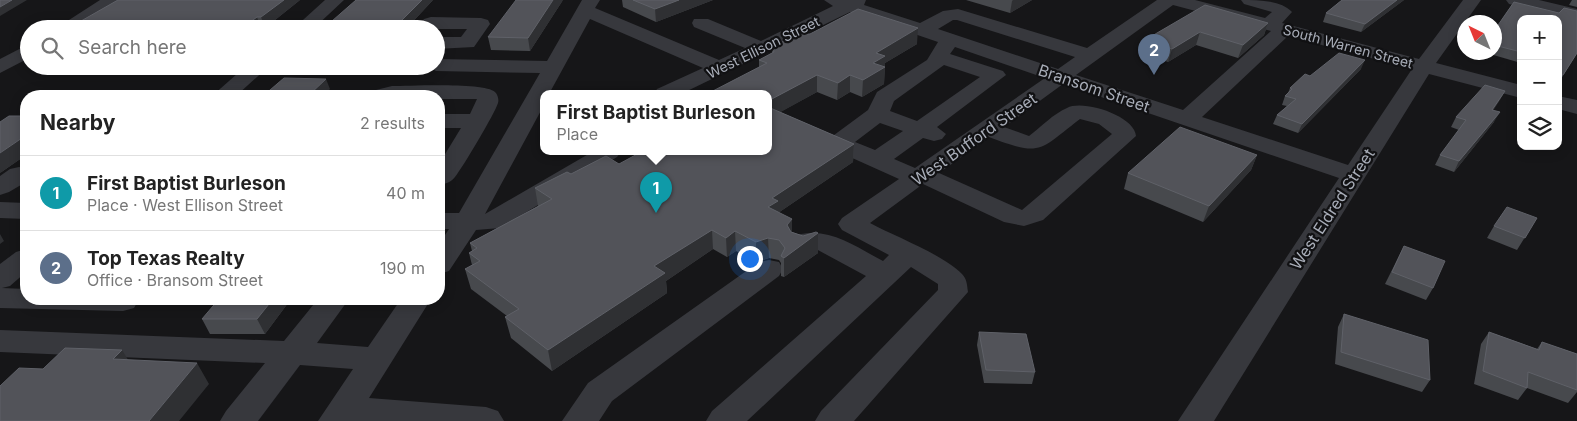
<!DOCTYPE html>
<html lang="en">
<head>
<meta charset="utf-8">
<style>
	:root { --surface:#fff; --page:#f6f6f6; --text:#222; --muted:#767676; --line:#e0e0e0; --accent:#80622a }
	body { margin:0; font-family:Inter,sans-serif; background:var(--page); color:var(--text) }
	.controls { position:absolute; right:15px; top:15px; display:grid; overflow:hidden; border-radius:10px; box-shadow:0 2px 12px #0003 }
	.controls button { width:45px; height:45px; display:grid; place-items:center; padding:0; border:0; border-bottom:1px solid var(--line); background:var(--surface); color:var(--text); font:25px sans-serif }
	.compass { position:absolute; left:1457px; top:15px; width:45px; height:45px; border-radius:50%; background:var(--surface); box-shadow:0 2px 12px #0003; rotate:317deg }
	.you { position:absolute; left:749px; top:258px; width:18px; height:18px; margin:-12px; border:4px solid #fff; border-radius:50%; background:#1a73e8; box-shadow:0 0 0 8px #1a73e833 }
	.badge { display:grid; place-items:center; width:32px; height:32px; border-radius:50%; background:var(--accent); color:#fff; font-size:16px; font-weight:700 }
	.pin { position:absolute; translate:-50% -41px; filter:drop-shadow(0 1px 2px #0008) }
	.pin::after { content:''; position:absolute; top:26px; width:18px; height:15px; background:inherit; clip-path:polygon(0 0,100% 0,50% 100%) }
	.popup { position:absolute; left:540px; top:90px; width:232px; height:65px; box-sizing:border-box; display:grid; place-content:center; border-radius:10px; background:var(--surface); filter:drop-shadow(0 1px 4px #0005); font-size:16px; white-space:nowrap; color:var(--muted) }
	.popup b { font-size:19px; color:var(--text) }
	.popup::after { content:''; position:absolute; left:50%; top:100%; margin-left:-10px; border:10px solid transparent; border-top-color:var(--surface) }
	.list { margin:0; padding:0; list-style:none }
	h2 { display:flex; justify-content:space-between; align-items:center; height:65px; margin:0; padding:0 20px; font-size:21px }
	h2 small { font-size:16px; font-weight:400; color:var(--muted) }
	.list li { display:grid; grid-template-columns:32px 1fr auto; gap:15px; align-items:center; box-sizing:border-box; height:75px; padding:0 20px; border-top:1px solid var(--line) }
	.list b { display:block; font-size:19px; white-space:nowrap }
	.list p { margin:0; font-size:16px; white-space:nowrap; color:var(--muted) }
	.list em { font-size:16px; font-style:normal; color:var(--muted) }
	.icon { flex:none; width:28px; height:28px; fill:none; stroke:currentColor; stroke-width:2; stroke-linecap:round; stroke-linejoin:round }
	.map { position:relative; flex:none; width:1577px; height:421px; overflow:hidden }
	.search { position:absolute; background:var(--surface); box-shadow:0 2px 12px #0003; left:20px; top:20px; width:425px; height:55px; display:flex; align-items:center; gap:12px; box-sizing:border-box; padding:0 18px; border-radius:28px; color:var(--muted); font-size:19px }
	.panel { position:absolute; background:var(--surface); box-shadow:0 2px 12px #0003; left:20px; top:90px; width:425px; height:215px; border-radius:20px }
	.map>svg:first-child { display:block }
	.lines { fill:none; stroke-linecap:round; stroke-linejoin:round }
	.minor { fill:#37383d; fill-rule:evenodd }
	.wall { fill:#47494d }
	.shaded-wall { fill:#2f3033 }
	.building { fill:#525359; stroke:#5f6168 }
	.labels { text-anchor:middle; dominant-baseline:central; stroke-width:4.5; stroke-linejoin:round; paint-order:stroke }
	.far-street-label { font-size:14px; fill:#a8adb8; stroke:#111113 }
	.street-label { font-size:16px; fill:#a8adb8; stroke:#111113 }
</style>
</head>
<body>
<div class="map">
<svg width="1577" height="421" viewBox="0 0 1577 421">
	<rect width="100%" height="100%" fill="#161618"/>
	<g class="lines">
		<path class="minor" d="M100 0H121L77 29H55Z
			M325 0H344L313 29H293Z
			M582 0H600L595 8 719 60 745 48 694 27 692 23 694 19H708L761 41 833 6 824 0H866L864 5 920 23 943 11 958 9 1087 48 1157 0H1195L1265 18 1272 12 1244 4 1241 0C1258 0 1281 0 1292 12L1282 23 1419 59 1463 0H1481L1436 63 1521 85V98L1429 74 1214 421H1178L1339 178 1063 84 1004 127 1029 136C1041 127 1053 114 1067 108 1083 99 1135 116 1136 136L1043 220 1024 226 1004 222 923 184 870 223C894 236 944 255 962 274 967 279 967 285 968 292L854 421H815L821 411 938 290V284L911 267 747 421H706L712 411 866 276 816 249 803 254 793 251 789 245 797 235C830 227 854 246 883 261L889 255 842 230 838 224 842 218 899 179 830 148 826 143 830 138 868 110 877 92 927 60 938 42 850 12 681 94H654L657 89 703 68 590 19 549 94H544V105L485 214 592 152H621L617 157 500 228 476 230 449 271 439 274V244L449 229H439V213H459L540 73 436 71 427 66H436V59L547 61ZM1173 5 1271 31 1183 110 1076 75ZM953 20H957L1075 57 1058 69 938 29ZM1288 36 1412 69 1348 165 1202 117ZM955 47 1045 78 915 168 894 159 923 138 934 141 942 139 946 134 937 127 1006 75 1003 71 950 54ZM944 65 980 77 917 121 890 111 894 101ZM1080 119 1099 124 1112 134 1022 210 939 173 989 137C1042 157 1038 151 1080 119ZM880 123 903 131 875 150 855 142Z
			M1506 0H1539L1577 9V19L1509 4Z
			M431 17 481 18 488 20 490 24 474 47 436 49V37H461L467 29H417L424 19Z
			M29 44V58L0 73V59Z
			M246 66H269L236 96H212Z
			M392 86C410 86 485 82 495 92 498 95 499 100 498 103 495 113 463 167 455 177 451 182 446 184 439 185V164L461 128H439V114H470L477 99H439V96H369L372 91Z
			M1558 96 1577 100V114L1558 109Z
			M19 167 26 168V182L9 192 0 195V176L10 169Z
			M0 202 26 203V219L0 218Z
			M26 249V272L10 286 2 288 26 289V299H137L138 301 134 308 123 311 0 308V264L16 252Z
			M769 260 779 262 783 269 779 276 612 401 599 421H562L588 383 759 262Z
			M318 299H349L317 343 368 347 401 299H431L369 398 486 407 498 411 504 421H318L353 369 300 365 258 421H220L226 411 265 363 0 352V330L284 341Z"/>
	</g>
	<path class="wall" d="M300 0 265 28H261L259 29H67Z
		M433 0 406 29H335L332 21Z
		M563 0 530 51 491 50 488 37Z
		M622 0H713L656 22 623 7Z
		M966 0H1032L1010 13Z
		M1342 0H1404L1361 32 1323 22 1326 13Z
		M1572 0H1577V7L1569 5Z
		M1514 2 1559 13 1564 8 1577 11V53L1558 84V19H1521V63L1483 52H1494V31Z
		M1268 23 1264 35 1238 58 1196 45 1168 62 1142 53 1145 40Z
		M917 44 885 63 884 84 862 97 850 92 837 100 817 92 780 112 854 144 853 162 778 213 792 232 803 236 818 233V253L784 277 781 276V263L779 260 769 258 756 262 736 251 727 257 713 249 666 281 667 293 552 371 511 338 505 317 507 316 471 289 465 269 472 265 469 253 472 251 470 243 538 206 535 188 571 174 619 164 768 152 759 68V60L772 53V47Z
		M1361 69 1298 133 1273 124 1277 115 1287 106 1282 105 1285 96 1288 93 1290 88 1310 76Z
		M1505 91 1493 110 1494 122 1454 172 1435 165 1440 155 1459 130 1451 127 1456 117Z
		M26 116V155L0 173Z
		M1257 155 1251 170 1203 222 1124 189 1128 173Z
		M1537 218 1517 250 1487 238 1494 226Z
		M1404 246 1433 288 1426 300 1385 284Z
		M291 299 265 334H210L202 319Z
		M1344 314 1430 380 1422 392 1335 364 1338 327Z
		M979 332 1035 372 1032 384 984 383 977 345Z
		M1489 332 1537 349 1542 342 1577 354V392L1568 403 1527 388 1518 400 1474 384 1481 344Z"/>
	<path class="shaded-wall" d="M12 0H27L0 16V7Z
		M284 0H300L265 28 261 17Z
		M422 0H433L406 29H402L400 22Z
		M553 0H563L530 51 528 38Z
		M679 0H713L656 22 655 9Z
		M1013 0H1032L1010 13 1012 1Z
		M1397 0H1404L1361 32 1365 24Z
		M257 17 261 28 259 29H241Z
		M1268 23 1264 35 1238 58 1243 45Z
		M918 28 917 44 885 63 884 84 862 97 863 80 873 63 876 53Z
		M1200 32 1196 45 1168 62 1172 49Z
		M1365 60 1361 69 1298 133 1302 124Z
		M817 75V92L768 119V101Z
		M850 75V92L837 100 838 83Z
		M326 79 330 89 323 96H308Z
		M1505 91 1500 100 1487 120 1492 110Z
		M1500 112 1494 122 1454 172 1459 161Z
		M22 138 26 146V155L0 173V153Z
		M854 144 853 162 778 213 768 207 772 198Z
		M1257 155 1251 170 1203 222 1209 206Z
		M792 219V239L787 225Z
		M712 230 713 249 666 281 667 293 552 371 548 350 654 266Z
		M735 231 736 251 727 257 726 238Z
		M818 233V253L784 277V258Z
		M0 234 4 241 0 244Z
		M768 238 769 258 756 262V242Z
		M273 299H291L265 334 257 319Z
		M122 350 135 371 113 359Z
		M197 363 209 384 179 421H149Z"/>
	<path class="building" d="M0 0H12L0 7Z
		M118 0H284L261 17H257L241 29H67Z
		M356 0H422L400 22 332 21Z
		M516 0H553L528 38 488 37Z
		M633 0H679L655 9Z
		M1342 0H1397L1365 24 1326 13Z
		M1514 2 1559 13 1564 8 1577 11V53L1563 75 1558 74V19H1521V52L1494 45V36L1501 29 1496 28Z
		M1205 5 1268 23 1243 45 1200 32 1172 49 1145 40Z
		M858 9 918 28 876 53 885 56 873 63 885 67 863 80 850 75 838 83 817 75 768 101V94H707L767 63 759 60 774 52 772 47 798 34H810Z
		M1339 53 1365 60 1302 124 1277 115 1296 99 1285 96 1292 89 1290 88 1305 74 1310 76Z
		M284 78 326 79 308 96H263Z
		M1485 85 1505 91 1492 110 1500 112 1459 161 1440 155 1466 120 1456 117Z
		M768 107 854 144 772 198 778 201 768 207 792 219 787 225 791 232 803 236 816 232 818 233 784 258 781 256 785 248 779 240 768 238 756 242 735 231 726 238 712 230 654 266 665 273 548 350 505 317 519 309 465 269 480 261 469 253 477 248 470 243 552 199 535 188 567 172 571 174 606 156 619 164 641 152H768Z
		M9 116H26V138H22L0 153V122Z
		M1180 127 1257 155 1209 206 1128 173Z
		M1507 207 1537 218 1525 238 1494 226Z
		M1404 246 1445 261 1433 288 1392 272Z
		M219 299H273L257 319H202Z
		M1344 314 1428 340 1430 380 1341 352Z
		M979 332 1026 334 1035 372 986 370Z
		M1489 332 1539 350 1542 342 1577 354V390L1528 372 1527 388 1483 371Z
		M65 348 122 350 113 359 197 363 149 421H0V386L19 368 43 369Z"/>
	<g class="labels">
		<g class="far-street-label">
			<text transform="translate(1348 46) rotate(15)">South Warren Street</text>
			<text transform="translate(763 47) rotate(-26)">West Ellison Street</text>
		</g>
		<g class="street-label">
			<text transform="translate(1094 88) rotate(19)">Bransom Street</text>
			<text transform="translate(974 139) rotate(-35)">West Bufford Street</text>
			<text transform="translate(1332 209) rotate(-57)">West Eldred Street</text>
		</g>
	</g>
</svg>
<div class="controls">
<button>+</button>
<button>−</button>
<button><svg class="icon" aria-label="layers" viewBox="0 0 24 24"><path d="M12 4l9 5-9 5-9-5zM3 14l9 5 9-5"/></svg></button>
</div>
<svg class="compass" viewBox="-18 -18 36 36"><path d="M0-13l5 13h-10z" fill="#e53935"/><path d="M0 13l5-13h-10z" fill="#767676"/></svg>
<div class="you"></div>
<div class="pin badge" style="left:656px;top:213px;background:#0f9aa8">1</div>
<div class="popup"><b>First Baptist Burleson</b>Place</div>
<div class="pin badge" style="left:1154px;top:75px;background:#5c6f8a">2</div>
<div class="search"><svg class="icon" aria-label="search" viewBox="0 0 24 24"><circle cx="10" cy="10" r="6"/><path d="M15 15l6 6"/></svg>Search here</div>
<section class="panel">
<h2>Nearby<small>2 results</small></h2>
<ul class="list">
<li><span class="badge" style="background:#0f9aa8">1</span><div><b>First Baptist Burleson</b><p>Place · West Ellison Street</p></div><em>40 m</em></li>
<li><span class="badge" style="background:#5c6f8a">2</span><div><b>Top Texas Realty</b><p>Office · Bransom Street</p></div><em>190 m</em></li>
</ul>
</section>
</div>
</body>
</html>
